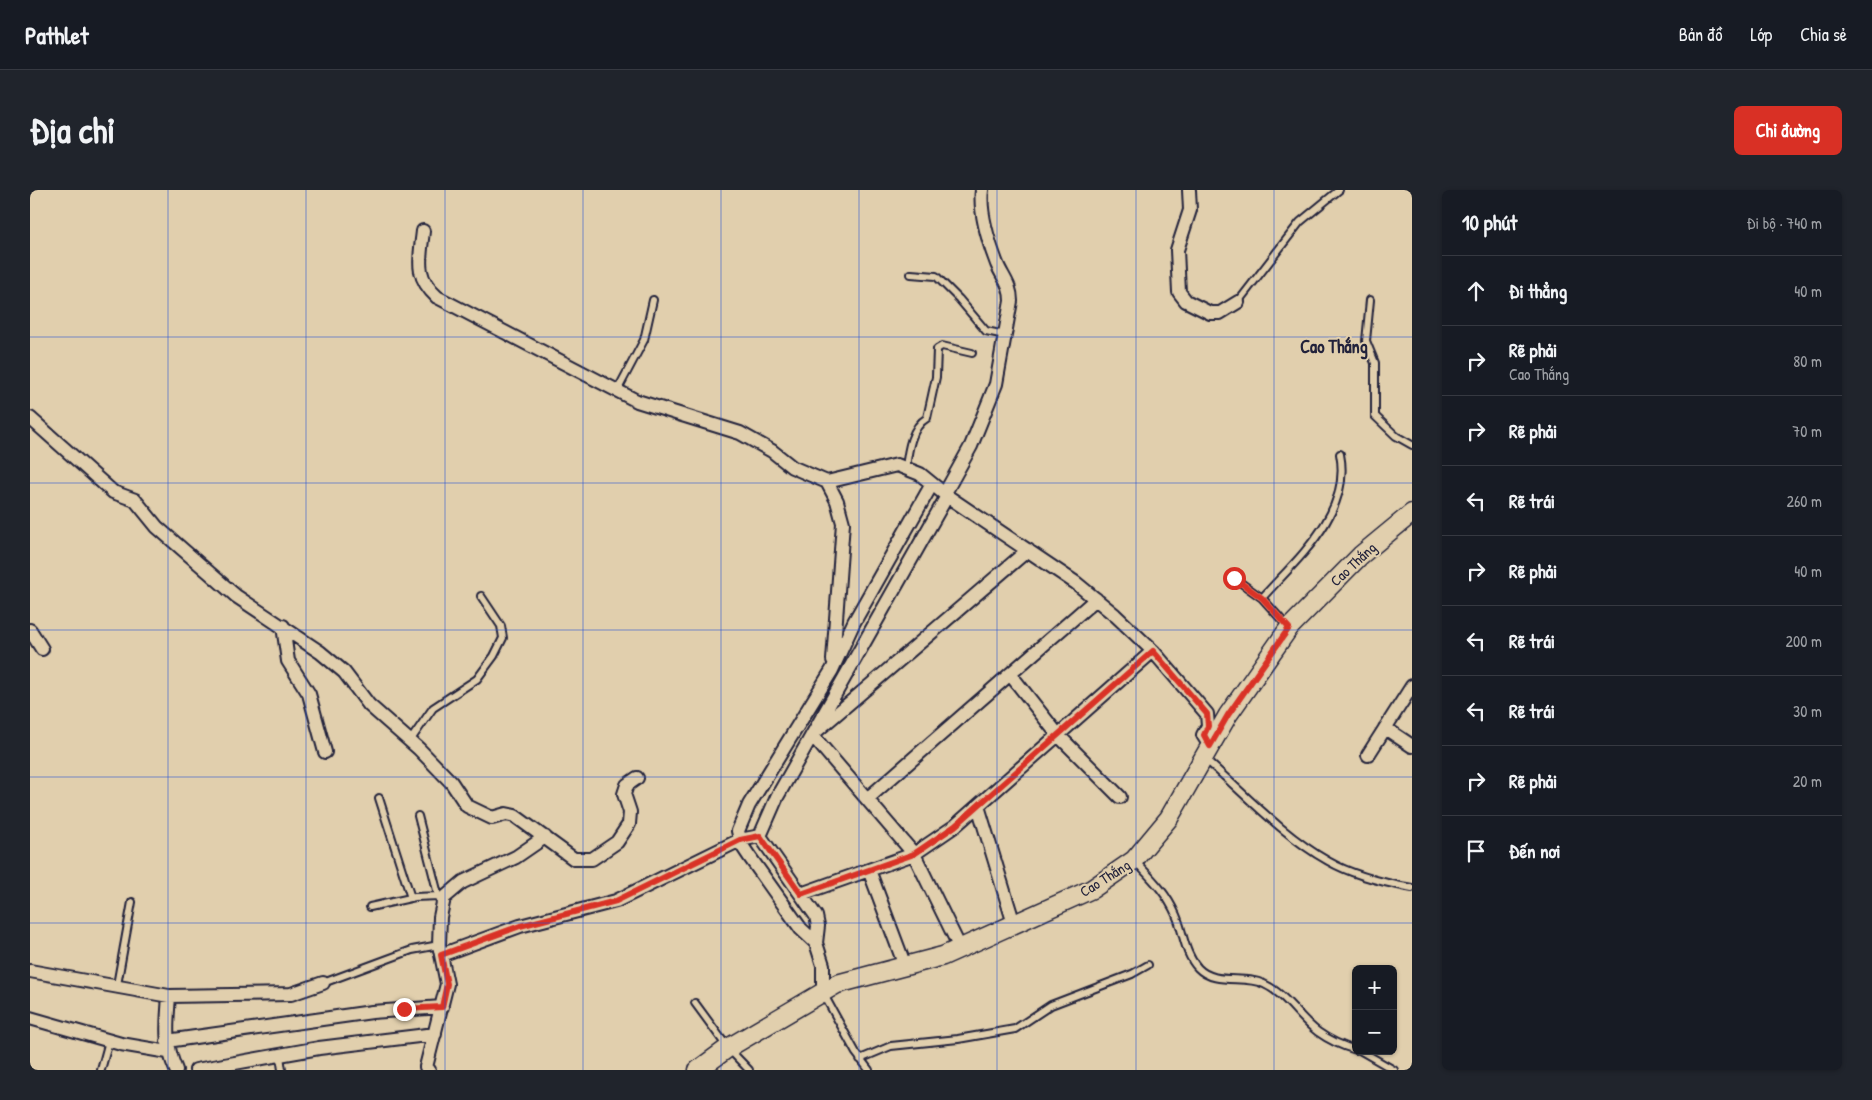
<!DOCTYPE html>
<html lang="vi">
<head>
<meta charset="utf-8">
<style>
	:root { --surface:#171b24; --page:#20242c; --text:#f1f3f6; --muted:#9ea1a6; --line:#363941; --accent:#d93025 }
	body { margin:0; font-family:"Patrick Hand",sans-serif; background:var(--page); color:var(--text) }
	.controls { position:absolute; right:15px; bottom:15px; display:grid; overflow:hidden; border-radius:8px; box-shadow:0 1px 4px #0004 }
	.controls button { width:45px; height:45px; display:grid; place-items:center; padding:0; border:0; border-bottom:1px solid var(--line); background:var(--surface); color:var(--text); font:25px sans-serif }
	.stop { position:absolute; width:15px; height:15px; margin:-11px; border:4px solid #d93025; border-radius:50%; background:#fff }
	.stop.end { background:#d93025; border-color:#fff; box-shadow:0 1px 5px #0008 }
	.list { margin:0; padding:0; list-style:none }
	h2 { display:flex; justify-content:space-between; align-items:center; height:65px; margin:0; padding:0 20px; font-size:21px }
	h2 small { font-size:16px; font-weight:400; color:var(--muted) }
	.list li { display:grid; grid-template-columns:32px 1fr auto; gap:15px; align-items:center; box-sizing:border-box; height:70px; padding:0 20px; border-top:1px solid var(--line) }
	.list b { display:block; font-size:19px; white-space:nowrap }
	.list p { margin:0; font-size:16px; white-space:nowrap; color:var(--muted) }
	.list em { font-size:16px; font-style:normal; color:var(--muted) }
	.icon { flex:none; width:28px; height:28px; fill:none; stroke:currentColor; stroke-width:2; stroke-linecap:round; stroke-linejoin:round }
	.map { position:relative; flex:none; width:1382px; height:880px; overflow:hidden; border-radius:8px }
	header { display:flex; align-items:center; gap:30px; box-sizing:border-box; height:70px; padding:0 25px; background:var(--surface); border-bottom:1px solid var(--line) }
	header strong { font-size:24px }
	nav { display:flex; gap:28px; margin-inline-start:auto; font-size:18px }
	.intro { display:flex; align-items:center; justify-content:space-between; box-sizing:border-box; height:120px; padding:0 30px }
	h1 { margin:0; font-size:35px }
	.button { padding:12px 22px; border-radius:8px; background:var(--accent); color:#fff; font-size:18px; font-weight:700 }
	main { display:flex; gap:30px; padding:0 30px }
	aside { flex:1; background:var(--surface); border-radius:8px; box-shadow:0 1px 4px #0004 }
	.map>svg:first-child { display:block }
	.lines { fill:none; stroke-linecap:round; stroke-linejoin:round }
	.lane-casing { stroke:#22223b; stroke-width:10 }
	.street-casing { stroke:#22223b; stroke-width:16 }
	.secondary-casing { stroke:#22223b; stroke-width:21 }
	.lane { stroke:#e1cfad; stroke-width:6 }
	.street { stroke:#e1cfad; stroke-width:12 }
	.secondary { stroke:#e1cfad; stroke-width:18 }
	.route { stroke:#d93025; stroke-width:6 }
	.grid { fill:none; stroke:#1d4ed8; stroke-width:1; stroke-opacity:0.55 }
	.labels { text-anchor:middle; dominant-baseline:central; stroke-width:4; stroke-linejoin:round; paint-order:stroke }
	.street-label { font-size:15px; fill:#22223b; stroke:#e1cfad }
	.quarter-label { font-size:18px; font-weight:bold; fill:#22223b; stroke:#e1cfad }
</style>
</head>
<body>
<header>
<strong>Pathlet</strong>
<nav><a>Bản đồ</a><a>Lớp</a><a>Chia sẻ</a></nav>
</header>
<div class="intro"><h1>Địa chỉ</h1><a class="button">Chỉ đường</a></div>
<main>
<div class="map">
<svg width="1382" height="880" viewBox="0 0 1382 880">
	<rect width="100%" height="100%" fill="#e1cfad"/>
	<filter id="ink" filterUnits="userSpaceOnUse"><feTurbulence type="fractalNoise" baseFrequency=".02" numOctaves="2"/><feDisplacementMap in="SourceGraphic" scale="10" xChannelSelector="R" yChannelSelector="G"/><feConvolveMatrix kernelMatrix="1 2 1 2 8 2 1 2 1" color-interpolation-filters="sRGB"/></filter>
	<g filter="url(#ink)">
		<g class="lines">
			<defs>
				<path id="lane" d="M881 84 906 86 929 109 956 141 975 145
					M1340 110 1336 151 1345 173V226L1366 246 1382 255
					M1208 112 1270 32 1309 0
					M587 201 614 150 623 110
					M876 278C878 261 881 237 897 228L906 187 907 159 912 156 942 163
					M1204 388 1232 408 1258 437
					M1232 408C1267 369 1322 323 1310 264
					M380 551 403 518 447 489 464 466 473 448 471 436 451 406
					M1174 568C1214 603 1252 645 1298 671 1322 685 1355 693 1382 698
					M349 608 381 708
					M388 626 410 712
					M1105 671C1122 689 1136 702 1146 725 1154 743 1154 763 1168 778 1185 796 1214 784 1234 794 1256 804 1269 828 1288 842 1299 850 1312 856 1326 860
					M340 717 385 707 409 706
					M293 793 382 760 409 755
					M87 795 102 712
					M793 803 826 863 839 880
					M665 813 698 858 719 880
					M1331 861 1364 880
					M250 866 252 880
					M830 869 861 856 928 849 985 839 1021 815 1102 784 1118 775
					M71 880 79 851"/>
				<path id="street" d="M1159 0 1160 20 1147 60 1149 102 1156 111 1180 123H1190L1208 112
					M393 41C390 69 384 86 407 107L607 211 710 243 742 261 762 277 797 292 867 275 890 284 917 306 1046 393 1085 425 1123 461 1177 524 1178 536 1173 545 1180 556
					M0 228 83 302 105 310 127 337 206 406 290 462 314 482 339 515 389 559 421 592 437 616 462 628 476 624 485 626 544 669H562L587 652 599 634 600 622 594 604 597 595 607 588
					M797 292 807 311 813 333 803 470
					M915 303 941 256 966 194 981 111C981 95 973 88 967 74 959 53 949 23 952 0
					M253 436 258 471 279 504 295 562
					M0 440 12 459
					M980 484 1028 545 1090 607
					M1355 538 1382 556
					M1338 565 1382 496
					M837 609 1066 409
					M948 616 984 734
					M839 680 875 776
					M771 704 884 664 925 636 1123 461
					M786 753 788 736 786 726 730 646 747 607 917 306
					M930 758 884 664 782 545 998 360
					M411 765 490 736 586 711 710 650 730 646
					M0 781 139 806 261 804 293 793
					M793 802V775L786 753 771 739 719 666 711 654 708 641 719 615 802 480 824 432 902 294
					M139 806C137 834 134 853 146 880
					M0 828 91 854 138 862
					M137 851 342 822 412 817
					M166 880 289 858 405 844
					M399 880 396 877 417 794 409 755 410 727 414 708 433 692 486 667 515 647"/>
				<path id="secondary" d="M668 880 698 858 807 794 913 766 1062 699 1104 670 1139 628 1198 525 1259 438 1331 365 1382 323"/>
			</defs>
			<use href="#lane" class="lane-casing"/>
			<use href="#street" class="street-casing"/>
			<use href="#secondary" class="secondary-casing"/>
			<use href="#lane" class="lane"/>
			<use href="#street" class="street"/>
			<use href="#secondary" class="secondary"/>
		</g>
	</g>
	<g class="lines" filter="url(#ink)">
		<path class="route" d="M374 819 412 817 417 794 411 765 490 736 586 711 710 650 730 646 771 704 884 664 925 636 1123 461 1177 524 1178 536 1174 545 1180 556 1198 525 1259 438 1232 408 1204 388"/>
	</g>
	<path class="grid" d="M138 0V880M276 0V880M415 0V880M553 0V880M691 0V880M829 0V880M967 0V880M1106 0V880M1244 0V880M0 147H1382M0 293H1382M0 440H1382M0 587H1382M0 733H1382"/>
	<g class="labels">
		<g class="street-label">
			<text transform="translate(1323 374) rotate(-43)">Cao Thắng</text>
			<text transform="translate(1075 688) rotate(-32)">Cao Thắng</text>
		</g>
		<g class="quarter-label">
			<text x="1304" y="156">Cao Thắng</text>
		</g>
	</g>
</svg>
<div class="controls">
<button>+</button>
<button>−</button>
</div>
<div class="stop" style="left:1204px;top:388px"></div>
<div class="stop end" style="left:374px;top:819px"></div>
</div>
<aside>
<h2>10 phút<small>Đi bộ · 740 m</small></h2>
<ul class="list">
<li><svg class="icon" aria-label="ahead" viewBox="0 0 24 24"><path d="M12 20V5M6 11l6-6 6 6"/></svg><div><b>Đi thẳng</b></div><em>40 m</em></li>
<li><svg class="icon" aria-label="right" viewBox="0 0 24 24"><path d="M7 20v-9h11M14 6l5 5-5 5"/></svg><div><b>Rẽ phải</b><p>Cao Thắng</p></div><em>80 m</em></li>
<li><svg class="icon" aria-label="right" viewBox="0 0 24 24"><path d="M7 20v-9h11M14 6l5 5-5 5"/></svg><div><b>Rẽ phải</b></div><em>70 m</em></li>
<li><svg class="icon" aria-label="left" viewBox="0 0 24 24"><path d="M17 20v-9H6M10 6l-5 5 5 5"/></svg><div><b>Rẽ trái</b></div><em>260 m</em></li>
<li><svg class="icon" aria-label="right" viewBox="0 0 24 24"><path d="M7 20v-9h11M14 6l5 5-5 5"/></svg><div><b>Rẽ phải</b></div><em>40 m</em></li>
<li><svg class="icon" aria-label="left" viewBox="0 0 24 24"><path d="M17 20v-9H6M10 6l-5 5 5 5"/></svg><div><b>Rẽ trái</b></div><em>200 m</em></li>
<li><svg class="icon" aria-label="left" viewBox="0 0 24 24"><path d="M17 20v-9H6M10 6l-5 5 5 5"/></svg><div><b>Rẽ trái</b></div><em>30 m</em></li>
<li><svg class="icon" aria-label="right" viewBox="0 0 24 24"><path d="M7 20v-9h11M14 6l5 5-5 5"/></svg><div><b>Rẽ phải</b></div><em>20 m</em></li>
<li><svg class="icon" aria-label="arrive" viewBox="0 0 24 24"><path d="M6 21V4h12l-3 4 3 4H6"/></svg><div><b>Đến nơi</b></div></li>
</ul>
</aside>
</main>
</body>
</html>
